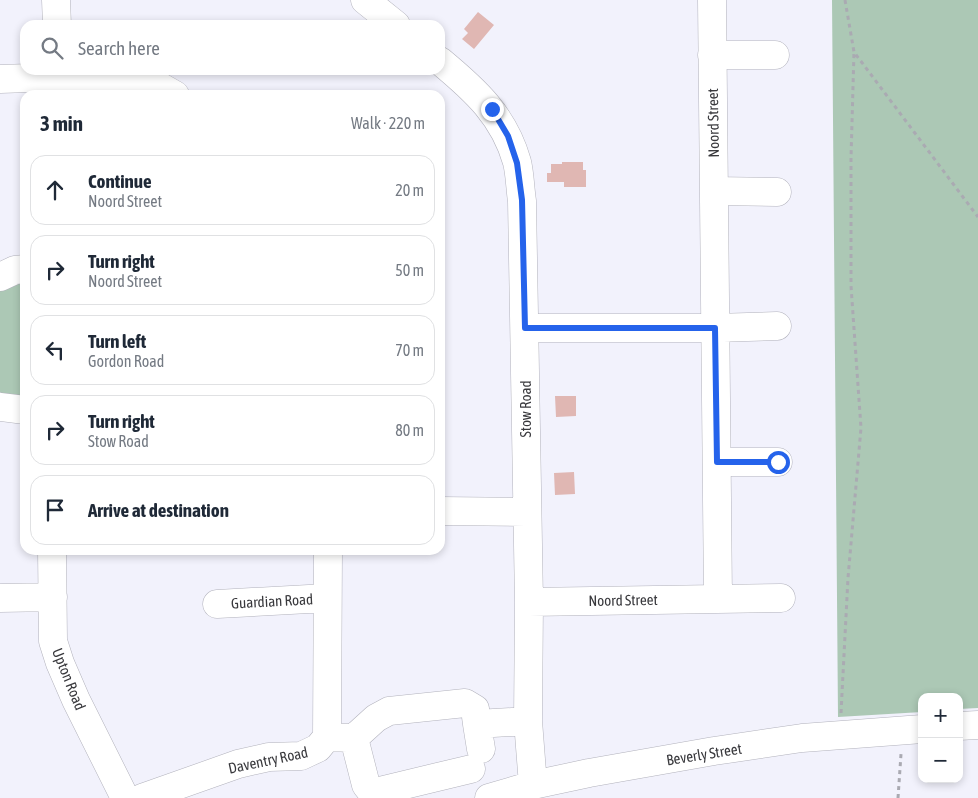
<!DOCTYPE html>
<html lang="en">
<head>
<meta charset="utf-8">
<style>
	:root { --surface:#fff; --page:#f2f2f3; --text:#1f2937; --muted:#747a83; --line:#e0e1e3 }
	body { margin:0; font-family:"Asap Condensed",sans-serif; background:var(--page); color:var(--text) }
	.controls { position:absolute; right:15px; bottom:15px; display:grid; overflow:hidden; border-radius:10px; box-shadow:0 2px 8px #0003 }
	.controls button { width:45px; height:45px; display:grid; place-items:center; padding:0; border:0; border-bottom:1px solid var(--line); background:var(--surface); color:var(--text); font:25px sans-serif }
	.stop { position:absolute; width:15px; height:15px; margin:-11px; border:4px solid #2563eb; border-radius:50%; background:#fff }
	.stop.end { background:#2563eb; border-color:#fff; box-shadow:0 1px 5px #0008 }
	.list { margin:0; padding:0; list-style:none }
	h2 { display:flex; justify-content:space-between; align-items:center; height:65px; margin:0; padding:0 20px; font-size:21px }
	h2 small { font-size:16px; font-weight:400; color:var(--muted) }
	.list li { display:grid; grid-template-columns:32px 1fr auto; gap:15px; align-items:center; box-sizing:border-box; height:70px; margin:0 10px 10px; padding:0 10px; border:1px solid var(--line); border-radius:15px }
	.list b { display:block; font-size:19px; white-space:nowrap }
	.list p { margin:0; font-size:16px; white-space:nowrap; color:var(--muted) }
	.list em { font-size:16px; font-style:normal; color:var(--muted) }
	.icon { flex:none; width:28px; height:28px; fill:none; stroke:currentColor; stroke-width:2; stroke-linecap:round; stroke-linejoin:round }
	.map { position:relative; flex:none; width:978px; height:798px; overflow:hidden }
	.search { position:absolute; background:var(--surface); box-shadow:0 2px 8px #0003; left:20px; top:20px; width:425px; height:55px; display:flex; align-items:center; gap:12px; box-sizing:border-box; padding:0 18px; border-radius:15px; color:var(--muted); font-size:19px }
	.panel { position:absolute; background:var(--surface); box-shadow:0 2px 8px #0003; left:20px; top:90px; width:425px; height:465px; border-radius:15px }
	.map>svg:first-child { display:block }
	.green { fill:#acc8b5 }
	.building { fill:#e0b7b3 }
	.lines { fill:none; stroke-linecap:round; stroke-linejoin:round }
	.minor-casing { stroke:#b2b2bc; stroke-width:29 }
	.path { stroke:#aaaab2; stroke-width:3; stroke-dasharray:4 4; stroke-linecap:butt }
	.minor { stroke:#fff; stroke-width:28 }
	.route { stroke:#2563eb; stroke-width:6 }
	.labels { text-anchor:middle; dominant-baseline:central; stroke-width:4; stroke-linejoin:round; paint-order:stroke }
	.street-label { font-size:15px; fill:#39393d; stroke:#fff }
</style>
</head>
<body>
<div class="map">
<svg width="978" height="798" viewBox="0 0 978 798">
	<rect width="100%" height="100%" fill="#f2f2fc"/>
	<path class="green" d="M832 0H978V708L959 709V697H922V712L838 717Z
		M25 276V399L4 395 0 392V287Z"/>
	<path class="building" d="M478 12 494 25 474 49 462 39 468 33 464 29Z
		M562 162H583V170H586V187H564V182H547V173H551V164H562Z
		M555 396H576V416L556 417Z
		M574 472 575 494 555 495 554 473Z"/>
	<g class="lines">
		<defs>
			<path id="minor" d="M56 0 57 25
				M365 0 396 25
				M712 0 718 599
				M712 55H775
				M440 61C475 90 504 116 517 162 520 174 520 188 522 201L529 602 528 721 533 785
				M0 79 58 77 129 79 154 83 175 95
				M714 191 777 192
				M0 277 15 270 25 269
				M525 328H715L777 326
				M0 407 25 410
				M717 462H778
				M440 511 526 512
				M52 550 53 641 60 663 76 700 125 798
				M0 598 53 597
				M529 602 781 598
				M217 604 327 598
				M477 724 481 749
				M959 726 978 725
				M327 737 354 738 376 718 389 711 465 703 475 709 477 724 528 721
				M354 738 366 785 370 790 375 792 471 769
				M142 798 238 764 269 757 301 756 318 748 327 737 328 550
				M489 798 533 785 589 773 714 751 802 738 922 729"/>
		</defs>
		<use href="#minor" class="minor-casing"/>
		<path class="path" d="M845 0 854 52 978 217
			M841 713 848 578 861 428 851 286V158L854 52
			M898 798 901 754"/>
		<use href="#minor" class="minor"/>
	</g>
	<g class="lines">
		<path class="route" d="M492 109 508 136 517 163 522 200 525 328H715L717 462H778"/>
	</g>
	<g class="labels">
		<g class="street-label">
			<text transform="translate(713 123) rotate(-91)">Noord Street</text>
			<text transform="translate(525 409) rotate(-90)">Stow Road</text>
			<text transform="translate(623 600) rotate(-1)">Noord Street</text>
			<text transform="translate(272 601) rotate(-3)">Guardian Road</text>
			<text transform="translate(69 679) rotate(68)">Upton Road</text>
			<text transform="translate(704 754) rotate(-9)">Beverly Street</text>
			<text transform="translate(268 760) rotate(-12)">Daventry Road</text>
		</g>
	</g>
</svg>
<div class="controls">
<button>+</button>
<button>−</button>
</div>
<div class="stop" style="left:778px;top:462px"></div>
<div class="stop end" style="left:492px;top:109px"></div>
<div class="search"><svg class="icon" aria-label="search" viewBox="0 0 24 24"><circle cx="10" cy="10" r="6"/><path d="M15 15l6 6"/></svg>Search here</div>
<section class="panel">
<h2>3 min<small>Walk · 220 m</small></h2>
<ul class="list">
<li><svg class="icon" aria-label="ahead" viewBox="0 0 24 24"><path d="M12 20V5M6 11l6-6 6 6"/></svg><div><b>Continue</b><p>Noord Street</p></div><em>20 m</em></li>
<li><svg class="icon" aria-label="right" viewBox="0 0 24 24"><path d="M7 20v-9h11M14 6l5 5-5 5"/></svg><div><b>Turn right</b><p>Noord Street</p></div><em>50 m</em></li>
<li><svg class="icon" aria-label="left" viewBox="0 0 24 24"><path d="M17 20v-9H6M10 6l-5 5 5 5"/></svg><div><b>Turn left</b><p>Gordon Road</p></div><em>70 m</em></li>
<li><svg class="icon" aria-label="right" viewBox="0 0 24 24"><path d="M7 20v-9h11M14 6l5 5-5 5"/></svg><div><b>Turn right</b><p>Stow Road</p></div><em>80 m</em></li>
<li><svg class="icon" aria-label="arrive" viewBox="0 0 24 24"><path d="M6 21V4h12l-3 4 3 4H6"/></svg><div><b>Arrive at destination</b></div></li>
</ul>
</section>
</div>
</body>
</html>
